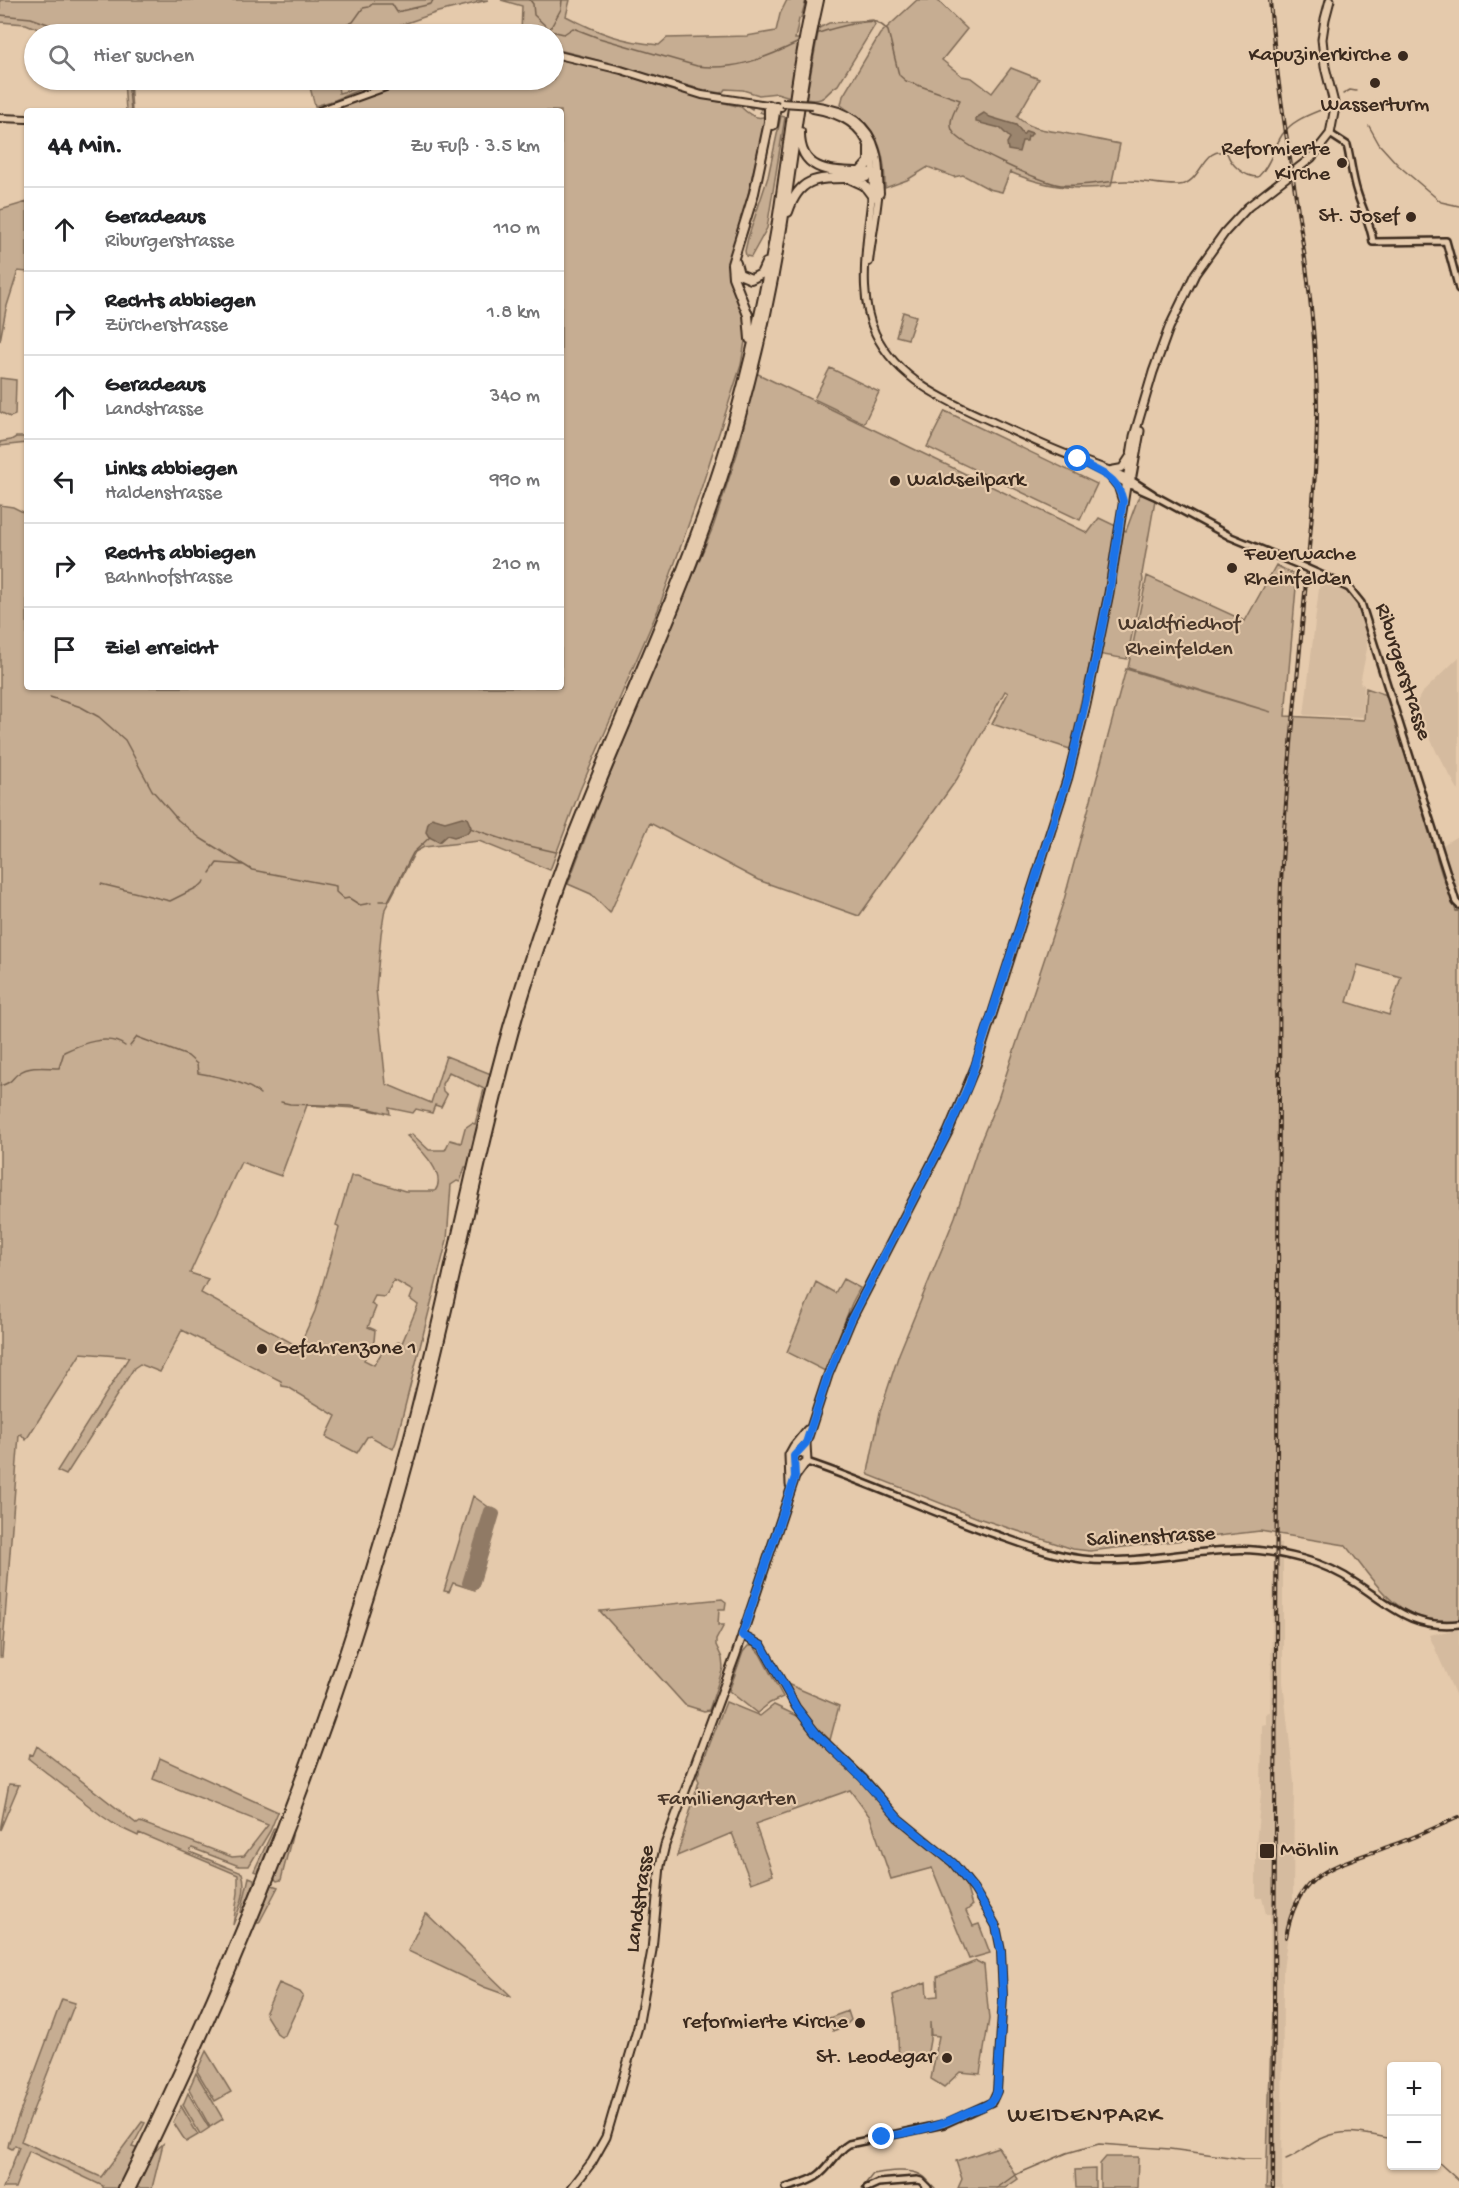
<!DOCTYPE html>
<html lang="de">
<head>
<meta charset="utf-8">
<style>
	:root { --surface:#fff; --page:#f6f6f6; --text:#202124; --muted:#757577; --line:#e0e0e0 }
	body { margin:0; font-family:"Gochi Hand",sans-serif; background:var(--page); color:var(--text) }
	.controls { position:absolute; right:18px; bottom:18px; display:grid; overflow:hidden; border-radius:6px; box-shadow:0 2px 4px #0004 }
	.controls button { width:54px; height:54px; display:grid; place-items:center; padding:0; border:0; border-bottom:2px solid var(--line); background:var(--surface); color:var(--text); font:30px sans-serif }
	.stop { position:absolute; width:18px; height:18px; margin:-14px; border:4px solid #1a73e8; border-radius:50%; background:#fff }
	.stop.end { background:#1a73e8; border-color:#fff; box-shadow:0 2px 6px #0008 }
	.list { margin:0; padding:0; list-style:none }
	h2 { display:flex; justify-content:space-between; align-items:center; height:78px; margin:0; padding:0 24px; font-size:26px }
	h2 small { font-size:20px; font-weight:400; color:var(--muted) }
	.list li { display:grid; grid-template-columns:39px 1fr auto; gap:18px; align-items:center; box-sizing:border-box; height:84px; padding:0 24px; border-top:2px solid var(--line) }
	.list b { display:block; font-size:22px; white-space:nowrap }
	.list p { margin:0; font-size:20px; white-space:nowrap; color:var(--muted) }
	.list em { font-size:20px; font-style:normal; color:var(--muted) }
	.icon { flex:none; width:33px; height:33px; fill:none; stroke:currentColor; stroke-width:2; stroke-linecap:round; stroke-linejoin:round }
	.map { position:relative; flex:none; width:1459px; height:2188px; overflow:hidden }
	.search { position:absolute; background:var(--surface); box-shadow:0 2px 4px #0004; left:24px; top:24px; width:540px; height:66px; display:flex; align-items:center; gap:15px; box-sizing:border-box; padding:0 21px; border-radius:33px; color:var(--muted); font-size:22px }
	.panel { position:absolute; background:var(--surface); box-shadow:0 2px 4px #0004; left:24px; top:108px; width:540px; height:582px; border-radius:6px }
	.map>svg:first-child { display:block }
	.built { fill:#d5bb9f }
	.green { fill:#c6ad92; stroke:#806c58; stroke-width:1.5; fill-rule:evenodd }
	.water { fill:#9b856e; stroke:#75614e; stroke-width:1.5 }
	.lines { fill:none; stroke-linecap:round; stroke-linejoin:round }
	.stream { stroke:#75614e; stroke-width:1.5 }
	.taxiway { stroke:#907a65; stroke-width:10 }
	.tertiary-casing { stroke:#3b2a1e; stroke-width:10 }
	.secondary-casing { stroke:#3b2a1e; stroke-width:10 }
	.primary-casing { stroke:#3b2a1e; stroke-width:11 }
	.motorway-casing { stroke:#3b2a1e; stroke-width:12 }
	.tertiary { stroke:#e5caac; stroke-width:5 }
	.secondary { stroke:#e5caac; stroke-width:6 }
	.primary { stroke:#e5caac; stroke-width:7 }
	.motorway { stroke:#e5caac; stroke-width:8 }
	.rail-casing { stroke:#3b2a1e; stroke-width:4 }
	.rail { stroke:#e5caac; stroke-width:1.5; stroke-dasharray:4.5; stroke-linecap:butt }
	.tertiary-bridge-casing { stroke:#3b2a1e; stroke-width:10; stroke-linecap:butt }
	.secondary-bridge-casing { stroke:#3b2a1e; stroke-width:10; stroke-linecap:butt }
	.tertiary-bridge { stroke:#e5caac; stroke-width:5 }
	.secondary-bridge { stroke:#e5caac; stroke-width:6 }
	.route { stroke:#1a73e8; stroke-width:8 }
	.poi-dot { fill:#3b2a1e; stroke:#e5caac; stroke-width:2 }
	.labels { text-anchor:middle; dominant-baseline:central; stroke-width:4.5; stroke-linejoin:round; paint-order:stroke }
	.poi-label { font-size:22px; fill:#3b2a1e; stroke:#e5caac; text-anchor:end }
	.park-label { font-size:22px; fill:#49372a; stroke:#e5caac }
	.street-label { font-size:22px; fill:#3b2a1e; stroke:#e5caac }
	.neighbourhood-label { font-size:24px; letter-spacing:1.5px; fill:#3b2a1e; stroke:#e5caac }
</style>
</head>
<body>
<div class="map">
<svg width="1459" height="2188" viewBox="0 0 1459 2188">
	<rect width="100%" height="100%" fill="#e5caac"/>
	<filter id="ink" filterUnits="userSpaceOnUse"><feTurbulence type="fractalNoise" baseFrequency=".0167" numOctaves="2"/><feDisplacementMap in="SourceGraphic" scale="12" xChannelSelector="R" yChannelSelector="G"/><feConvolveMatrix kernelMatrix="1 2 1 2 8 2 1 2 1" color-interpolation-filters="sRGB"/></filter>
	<g filter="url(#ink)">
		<path class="built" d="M1320 580 1352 594 1357 603 1366 628 1367 649 1360 683 1364 685 1363 717 1304 715Z
			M1459 657V791L1437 753 1415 706 1421 694Z
			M1459 835V900L1441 846Z
			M1274 1544H1281L1280 1558 1283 1559V1682L1294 1782 1293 1900 1298 1903 1289 1926 1283 1970 1282 2188H1271L1272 1995 1270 1989V1914H1266L1262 1898H1256V1844L1261 1794 1262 1725 1266 1724V1713L1270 1712Z
			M1459 1629V1703L1429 1635Z"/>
		<path class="green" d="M0 0H488L438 12 375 34H50L26 24 0 22Z
			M501 0H570L566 16C598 33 623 42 659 45L667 38 747 36 776 31 780 14 787 0H806L801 18 799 19 795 39H799L790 97 777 93 759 95 743 90 725 89 723 92 720 93C663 82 610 61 554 49V34H521L522 6Z
			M917 0H937L967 29 942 60 962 76 972 78 992 93 1011 68 1039 79 1017 117C1033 131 1049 130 1069 134 1086 137 1103 141 1120 144L1111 186C1076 191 1042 186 1010 172L1002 192 989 189 963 175 954 177 928 167 907 180 885 188C885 166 883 143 867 125 860 117 850 112 841 105L843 96 880 34Z
			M873 20 875 25 838 85C824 93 827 103 806 99L819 28 829 23Z
			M554 57 620 73 670 90 741 107C747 113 755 119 763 117L765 114 760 112 761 109 753 106 752 109 749 107C755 104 761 106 765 112L761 147H759L743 216 731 257 746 319 745 341 741 365 699 495 658 610 580 790 550 870 479 841 424 847 415 852 385 909 381 934 376 989 386 1084 431 1103 446 1056 491 1074 468 1167H465L460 1182 457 1181 451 1185 447 1240 396 1442 393 1449 370 1436 367 1437 357 1453 326 1437 336 1416 288 1387 282 1386 281 1381 182 1330 160 1372 140 1364 134 1368 66 1475 57 1471 129 1357 81 1353 26 1440 21 1434 19 1435 2 1657H0V505L13 507 27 514V687H561V111H328L414 80H554ZM449 1072 484 1089 475 1124 472 1123 465 1128 461 1143 450 1140 445 1150H429L412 1134 407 1136C418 1147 448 1174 435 1191H405L357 1176H351L336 1225 339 1228 315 1311 299 1347 201 1293 208 1279 190 1273 241 1162 281 1176 307 1105 371 1109 390 1114 389 1108 413 1113 416 1109 432 1113 435 1105 441 1107 447 1095 443 1091 442 1084ZM394 1280 413 1291 410 1299 418 1305 402 1343 398 1342 390 1351 384 1349 374 1365 364 1360 374 1341 375 1330 368 1327 376 1307 371 1304 375 1296 385 1297Z
			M124 80H130L132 111H126Z
			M308 80H340L338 86 339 93 373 84 335 100 315 106Z
			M781 116 785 117 767 228 751 257 746 256 745 251 748 238 768 177Z
			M27 202V272L18 271 6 309 0 341V210Z
			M903 312 916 316 908 339 896 336Z
			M830 368 879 392 864 423 814 399Z
			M756 373 1088 533 1099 518 1126 531 1140 493 1155 500 1142 574 1143 580 1127 659 1092 653 1070 749 992 724 1008 693 1005 691 957 779 859 916 758 880 650 823 610 913 591 894 568 884 601 796 713 527 738 451Z
			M0 378 16 380 15 415 10 417 0 412Z
			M945 411 1097 484 1080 520 927 447Z
			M16 437H27V443L0 446V442L11 440Z
			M1276 565 1297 576 1285 716 1364 720 1366 688 1387 695 1442 875 1456 911 1459 910V1621C1445 1620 1430 1621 1417 1616 1385 1604 1366 1570 1345 1545L1260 1531 1090 1551 1073 1549 978 1518 869 1475 868 1472 880 1412 899 1354 955 1217 977 1150 998 1099 1064 900 1126 669 1271 712 1128 668 1147 576 1245 621ZM1358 965 1401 977 1389 1015 1347 1002Z
			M843 1279 860 1288 852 1303 825 1371 787 1352 816 1282 835 1293Z
			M473 1496 497 1513 475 1590 453 1583 449 1592 444 1591Z
			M722 1599 726 1602 725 1609H719L718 1625H724L716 1640V1645L722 1658 723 1668 709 1710 704 1711 685 1705 600 1611Z
			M748 1646H753L760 1654 783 1697 770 1703 757 1713 729 1691 743 1652Z
			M785 1683 839 1706 830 1740 807 1718Z
			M726 1702 760 1716 774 1705 806 1720 879 1797 963 1875 972 1906 966 1911 973 1926 979 1924 990 1953 969 1959 932 1868 891 1879 870 1817 850 1790 755 1824 773 1875 751 1883 732 1833 677 1856 699 1781 697 1777Z
			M37 1746 137 1824 140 1822 232 1857 244 1856 268 1825 153 1779 160 1758 278 1812 270 1831 249 1866H239L192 1848 190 1852 242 1873C248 1890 239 1909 233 1925L238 1893V1875L139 1833 138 1836 117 1826 102 1816 29 1759 30 1754 33 1755Z
			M9 1784 19 1785 0 1830Z
			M274 1828 276 1829 258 1872 254 1871Z
			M292 1836 281 1880 277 1881 274 1878 290 1838Z
			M249 1877 254 1879V1883L243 1913 241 1912Z
			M272 1885 278 1887 259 1923H256Z
			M425 1914H427L512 1997 484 1987 408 1951Z
			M976 1961 984 1965 989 2019 980 2074 960 2072 944 2087 931 2079 939 2036 931 2035 930 2022V2040L926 2063 899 2060 897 2018 893 1995 926 1982 927 1997 938 1996 937 1977Z
			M279 1983 300 1992 303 1996 285 2035 281 2037 278 2035 265 2014Z
			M62 1999 75 2003 21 2141 101 2177 142 2122 145 2123 132 2147 153 2153 163 2144 152 2188H103V2186L29 2151 15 2188H3L19 2147 15 2145 12 2149 8 2147 9 2142Z
			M848 2011 851 2020 845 2026 833 2031 829 2018Z
			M1272 2012 1271 2188H1266Z
			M206 2051 231 2092 215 2101 197 2071Z
			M196 2073 223 2119 210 2127 189 2089Z
			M188 2093 209 2128 200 2134 183 2105Z
			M181 2106 198 2135 186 2142 173 2122Z
			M998 2147 1018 2179 1005 2188H958L962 2179 956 2161Z
			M1106 2157H1138L1137 2188H1100V2164Z
			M1095 2169V2188H1076L1075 2170Z"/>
		<path class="water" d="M984 113 990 117 1016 125 1023 135 1026 131 1032 133 1030 136H1028L1027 141H1022L1019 152 1008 150 1007 143 1010 138 1000 128 976 122V118Z
			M462 817 467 818 471 827 467 833 454 837 447 835 439 842 429 837 426 832 428 823 432 818 445 822Z"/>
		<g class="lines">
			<path class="stream" d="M530 0 533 4 534 15 551 31 564 34 573 28 599 38 697 66C734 71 766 58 799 42
				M0 15 31 18 76 34
				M550 29 561 9 562 0
				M325 34 353 22 363 8 369 7 372 4H392L397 12 431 4 433 0
				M814 35C825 30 866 19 876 22 881 24 885 27 888 31L899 75 906 81 960 100C956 109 948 120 952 130 959 146 1042 183 1061 185 1083 187 1106 180 1129 181 1146 181 1163 186 1179 185 1202 184 1203 144 1227 153 1231 165 1244 177 1258 177 1270 166 1273 149 1282 135 1291 121 1308 115 1323 109
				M128 80 131 111
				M1343 94 1350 90 1356 91
				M1369 126 1379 144 1398 165 1441 202 1459 206
				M50 697 81 707 99 717 125 740 152 790 178 820 200 838 252 870 336 886V892L344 899 349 898 360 905 371 903
				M470 828 514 843
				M516 843 556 852
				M210 873 217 863 243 865
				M101 884 170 901 200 886 205 881
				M379 901H388L413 853 430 837
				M130 1046 137 1037 188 1056 197 1064 198 1073C216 1076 247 1082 260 1094
				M0 1086C15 1081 10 1079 19 1073 30 1065 46 1068 59 1068L64 1052C81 1044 108 1033 125 1046
				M281 1102 290 1104 351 1106 379 1112
				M1286 2159C1301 2153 1310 2143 1323 2138 1346 2128 1368 2134 1392 2139
				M1436 2160 1459 2181
				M862 2188 873 2174C886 2172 909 2168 921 2175 927 2178 930 2184 935 2188
				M997 2188 1015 2175 1067 2153 1099 2144 1170 2149 1244 2159H1261"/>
			<path class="taxiway" d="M489 1511 495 1514 474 1585 467 1583Z"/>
			<defs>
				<path id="tertiary" d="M1330 134 1347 145C1351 161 1352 177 1357 192 1362 209 1371 224 1373 242L1446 241 1459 289
					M1131 480 1153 494
					M1130 485 1157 497 1231 537 1299 565
					M1317 573 1349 588 1361 603 1456 902 1459 905
					M807 1462C870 1483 931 1512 994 1534 1023 1544 1051 1555 1082 1559 1131 1565 1181 1552 1231 1550 1255 1548 1280 1553 1303 1559 1322 1564 1341 1573 1357 1584 1392 1607 1413 1629 1459 1624
					M742 1635 762 1646 796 1707 816 1733 863 1778 898 1818 953 1863 974 1889 988 1912 996 1926 1001 1951 1003 1997 997 2091 992 2102 944 2124 849 2144C837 2151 832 2163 822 2172 813 2181 798 2184 786 2188
					M867 2188 878 2183 917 2180 921 2181 928 2188"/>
				<path id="secondary" d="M554 54 621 70 702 95 781 107
					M813 105C906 117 876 199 869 262
					M813 109C892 122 872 182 867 239 864 269 862 305 875 333 897 380 948 402 993 422 1020 434 1048 448 1076 458 1095 465 1113 471 1131 480
					M319 111 405 80
					M0 118 27 119
					M1081 461 1130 485
					M1111 470 1122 468 1130 456
					M1111 478 1118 487 1122 500"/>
				<path id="primary" d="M1132 476 1140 431
					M806 1443 807 1462 801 1467 795 1464 793 1458 797 1453 802 1452 806 1455
					M799 1452 806 1443 828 1375 851 1320 948 1132 976 1065 1068 777 1086 705 1109 593 1134 436 1153 372 1169 328 1195 274 1225 232 1248 207 1311 158 1330 134 1335 107 1325 67 1322 39 1325 19 1330 0
					M790 1485 789 1455 794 1446 807 1430
					M572 2188 592 2162 606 2137 638 2027 652 1950 660 1866 665 1845 736 1654 795 1477 803 1466"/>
				<path id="motorway" d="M773 125 776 106
					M800 132C799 178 841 170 874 173L878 179 879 193
					M860 172 869 162V148
					M851 179 864 185 873 197
					M788 212C799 178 816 178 847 178 854 178 860 177 866 177
					M736 263 739 274 751 279 761 274 766 263
					M750 339 748 315 733 277 732 264 754 193 761 160 769 122V105
					M123 2188C240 1953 335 1708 404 1455 443 1313 468 1168 508 1027 530 953 554 880 583 809 630 690 685 576 723 454 746 380 763 304 776 228 788 152 795 75 812 0
					M131 2188C247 1953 342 1708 411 1454 451 1309 477 1161 518 1016 539 946 563 876 590 809 638 691 693 576 730 454 752 380 770 304 782 228 794 152 802 75 819 0"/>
			</defs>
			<use href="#tertiary" class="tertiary-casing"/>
			<use href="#secondary" class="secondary-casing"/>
			<use href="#primary" class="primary-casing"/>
			<use href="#motorway" class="motorway-casing"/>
			<use href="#tertiary" class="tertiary"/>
			<use href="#secondary" class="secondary"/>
			<use href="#primary" class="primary"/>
			<use href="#motorway" class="motorway"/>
			<defs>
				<path id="rail" d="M1270 0C1280 138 1317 273 1317 411 1317 468 1311 525 1306 581 1297 691 1283 802 1280 912L1273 2188
					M1286 1937C1298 1869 1334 1867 1390 1846 1414 1838 1436 1827 1459 1817"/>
			</defs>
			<use href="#rail" class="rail-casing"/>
			<use href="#rail" class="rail"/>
			<defs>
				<path id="tertiary-bridge" d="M1299 565 1317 573"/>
				<path id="secondary-bridge" d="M782 103 813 105"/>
			</defs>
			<use href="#tertiary-bridge" class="tertiary-bridge-casing"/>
			<use href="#secondary-bridge" class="secondary-bridge-casing"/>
			<use href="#tertiary-bridge" class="tertiary-bridge"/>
			<use href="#secondary-bridge" class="secondary-bridge"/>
		</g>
	</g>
	<g class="lines" filter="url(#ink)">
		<path class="route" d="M882 2137C914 2132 939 2127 968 2112 981 2107 993 2106 997 2091L1003 1996 1001 1951 996 1926 988 1912 974 1889 953 1863 898 1818 862 1778 816 1733 796 1707 762 1646 742 1635 795 1477 794 1456 806 1443 828 1375 851 1320 948 1132 969 1084 1068 777 1096 657 1109 593 1123 501C1116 472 1098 475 1078 459"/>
	</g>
	<g class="poi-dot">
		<circle cx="1403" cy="56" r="6"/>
		<circle cx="1375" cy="83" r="6"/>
		<circle cx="1342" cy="163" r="6"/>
		<circle cx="1411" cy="217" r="6"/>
		<circle cx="895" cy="481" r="6"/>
		<circle cx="1232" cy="568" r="6"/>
		<circle cx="262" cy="1349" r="6"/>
		<rect x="1259" y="1843" width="16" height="16" rx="3"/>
		<circle cx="860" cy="2023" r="6"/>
		<circle cx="947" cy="2058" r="6"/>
	</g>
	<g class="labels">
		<g class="poi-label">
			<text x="1391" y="56">Kapuzinerkirche</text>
			<text x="1375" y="106" text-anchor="middle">Wasserturm</text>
			<text x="1330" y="150">Reformierte<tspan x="1330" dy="25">Kirche</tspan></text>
			<text x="1399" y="217">St. Josef</text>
			<text x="907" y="481" text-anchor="start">Waldseilpark</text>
			<text x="1244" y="555" text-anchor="start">Feuerwache<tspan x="1244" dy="25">Rheinfelden</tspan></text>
			<text x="274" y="1349" text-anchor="start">Gefahrenzone 1</text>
			<text x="1280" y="1851" text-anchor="start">Möhlin</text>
			<text x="848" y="2023">reformierte Kirche</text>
			<text x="935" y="2058">St. Leodegar</text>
		</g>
		<g class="park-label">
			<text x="1179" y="625">Waldfriedhof<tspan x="1179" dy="25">Rheinfelden</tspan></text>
			<text x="727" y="1800">Familiengarten</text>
		</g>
		<g class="street-label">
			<text transform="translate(1402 672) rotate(72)">Riburgerstrasse</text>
			<text transform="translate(1151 1538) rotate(-3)">Salinenstrasse</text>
			<text transform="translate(641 1899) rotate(-82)">Landstrasse</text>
		</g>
		<g class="neighbourhood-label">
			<text x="1085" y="2116">WEIDENPARK</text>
		</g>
	</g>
</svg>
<div class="controls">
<button>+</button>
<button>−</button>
</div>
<div class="stop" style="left:1078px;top:459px"></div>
<div class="stop end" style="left:882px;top:2137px"></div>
<div class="search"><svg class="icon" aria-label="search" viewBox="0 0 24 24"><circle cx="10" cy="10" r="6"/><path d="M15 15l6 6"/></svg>Hier suchen</div>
<section class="panel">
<h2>44 Min.<small>Zu Fuß · 3.5 km</small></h2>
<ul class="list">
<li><svg class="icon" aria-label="ahead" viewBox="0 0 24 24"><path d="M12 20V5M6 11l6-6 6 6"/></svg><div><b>Geradeaus</b><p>Riburgerstrasse</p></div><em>110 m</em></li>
<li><svg class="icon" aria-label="right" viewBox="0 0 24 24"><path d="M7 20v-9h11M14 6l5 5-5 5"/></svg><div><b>Rechts abbiegen</b><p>Zürcherstrasse</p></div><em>1.8 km</em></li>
<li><svg class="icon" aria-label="ahead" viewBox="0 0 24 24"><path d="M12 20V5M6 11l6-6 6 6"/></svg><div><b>Geradeaus</b><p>Landstrasse</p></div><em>340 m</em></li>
<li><svg class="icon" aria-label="left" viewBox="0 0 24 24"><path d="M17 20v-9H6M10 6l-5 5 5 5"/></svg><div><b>Links abbiegen</b><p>Haldenstrasse</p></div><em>990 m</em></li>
<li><svg class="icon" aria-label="right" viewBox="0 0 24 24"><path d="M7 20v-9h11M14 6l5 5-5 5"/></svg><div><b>Rechts abbiegen</b><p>Bahnhofstrasse</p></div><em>210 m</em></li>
<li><svg class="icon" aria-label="arrive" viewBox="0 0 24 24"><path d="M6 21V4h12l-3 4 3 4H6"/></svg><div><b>Ziel erreicht</b></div></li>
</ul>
</section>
</div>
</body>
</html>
